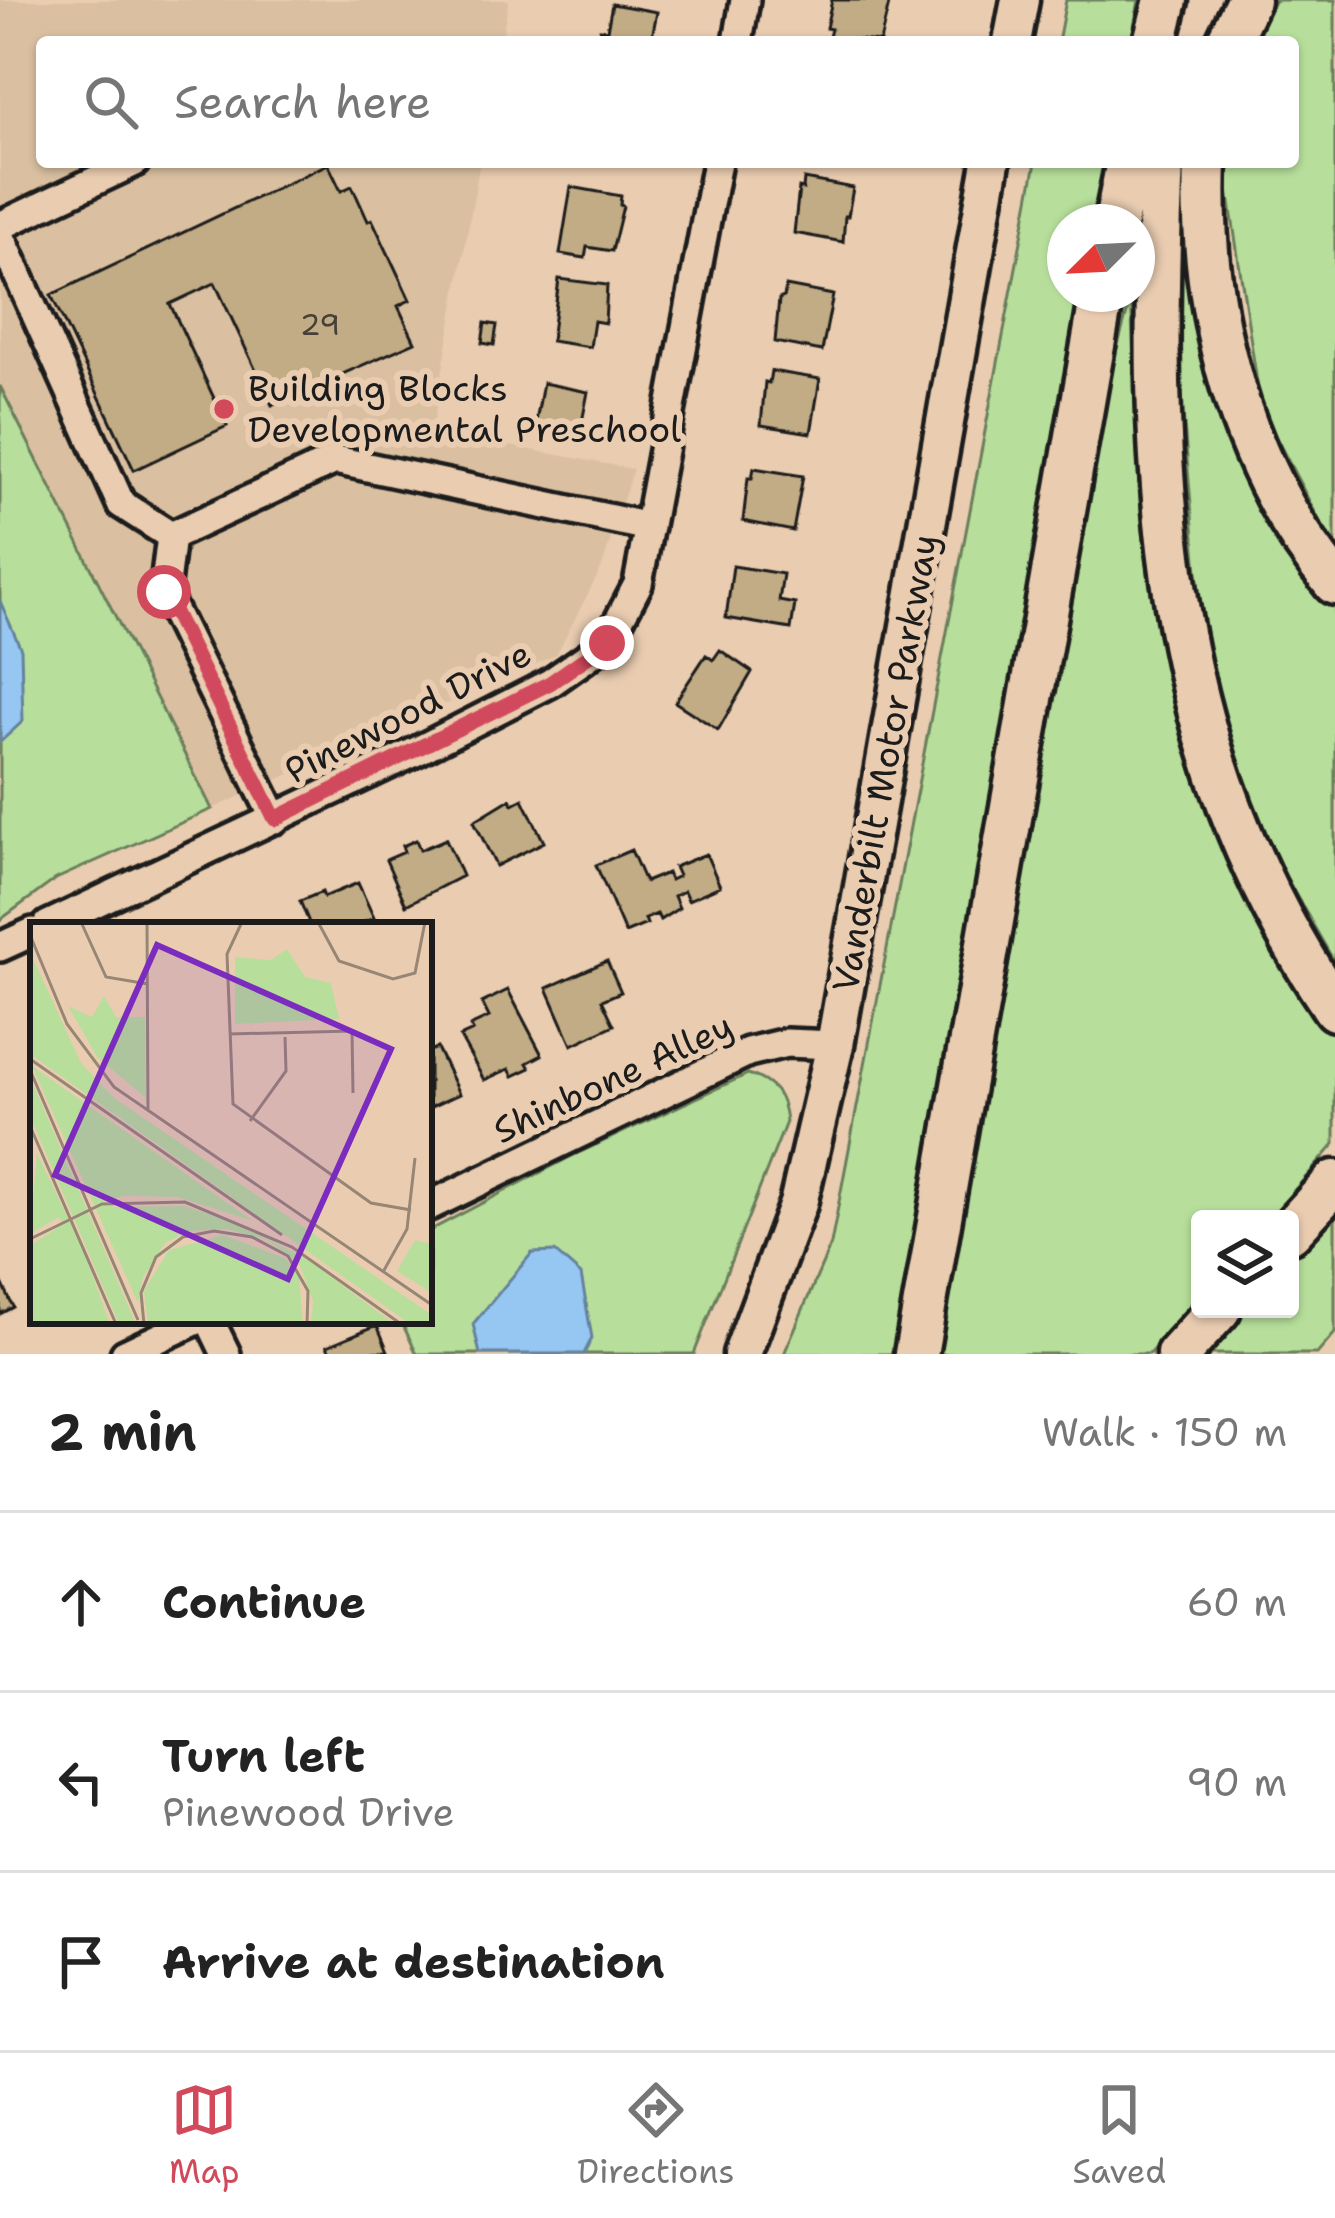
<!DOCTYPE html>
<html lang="en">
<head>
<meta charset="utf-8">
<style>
	:root { --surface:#fff; --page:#f6f6f6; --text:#222; --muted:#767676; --line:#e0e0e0; --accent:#d1495b }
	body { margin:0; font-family:"Shantell Sans",sans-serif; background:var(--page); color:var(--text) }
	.controls { position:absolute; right:36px; bottom:36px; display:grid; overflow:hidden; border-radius:12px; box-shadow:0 3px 9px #0004 }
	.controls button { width:108px; height:108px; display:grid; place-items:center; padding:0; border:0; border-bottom:3px solid var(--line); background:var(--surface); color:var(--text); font:60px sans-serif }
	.compass { position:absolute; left:1047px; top:204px; width:108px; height:108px; border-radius:50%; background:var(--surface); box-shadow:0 3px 9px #0004; rotate:246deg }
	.stop { position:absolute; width:36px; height:36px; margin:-27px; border:9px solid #d1495b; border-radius:50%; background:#fff }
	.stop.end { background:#d1495b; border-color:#fff; box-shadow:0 3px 12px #0008 }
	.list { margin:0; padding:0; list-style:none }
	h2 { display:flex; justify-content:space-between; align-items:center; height:156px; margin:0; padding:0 48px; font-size:51px }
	h2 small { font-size:39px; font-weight:400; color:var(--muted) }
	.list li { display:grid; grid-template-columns:78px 1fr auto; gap:36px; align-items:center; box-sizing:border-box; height:180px; padding:0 48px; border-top:3px solid var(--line) }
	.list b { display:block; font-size:45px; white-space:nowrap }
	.list p { margin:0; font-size:39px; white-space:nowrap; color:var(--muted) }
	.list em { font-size:39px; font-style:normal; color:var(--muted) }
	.icon { flex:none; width:66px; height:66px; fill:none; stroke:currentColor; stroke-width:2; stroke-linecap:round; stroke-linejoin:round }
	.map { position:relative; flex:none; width:1335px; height:1354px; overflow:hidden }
	.search { position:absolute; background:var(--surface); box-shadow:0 3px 9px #0004; left:36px; right:36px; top:36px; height:132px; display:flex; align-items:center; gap:30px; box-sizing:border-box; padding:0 42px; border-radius:12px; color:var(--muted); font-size:45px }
	.sheet { height:696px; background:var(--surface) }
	nav { display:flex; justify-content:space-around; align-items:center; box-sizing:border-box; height:168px; border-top:3px solid var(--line); background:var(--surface); font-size:33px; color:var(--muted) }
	nav a { display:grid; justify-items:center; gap:6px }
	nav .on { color:var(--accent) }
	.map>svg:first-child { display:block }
	.built { fill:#dac0a1 }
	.green { fill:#b7df9b; stroke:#6a7e5c; stroke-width:3 }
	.water { fill:#96c6f2; stroke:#65829c; stroke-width:3 }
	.building { fill:#c2ac85; stroke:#1c1c1c; stroke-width:3 }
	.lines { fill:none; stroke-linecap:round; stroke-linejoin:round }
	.minor-casing { stroke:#1c1c1c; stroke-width:36 }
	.major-casing { stroke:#1c1c1c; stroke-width:45 }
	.highway-casing { stroke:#1c1c1c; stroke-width:51 }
	.minor { stroke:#eacdb1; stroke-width:27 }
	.major { stroke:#eacdb1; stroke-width:36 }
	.highway { stroke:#eacdb1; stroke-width:42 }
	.route { stroke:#d1495b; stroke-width:15 }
	.poi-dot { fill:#d1495b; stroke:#eacdb1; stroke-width:4.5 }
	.labels { text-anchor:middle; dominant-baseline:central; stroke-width:12; stroke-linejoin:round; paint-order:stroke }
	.number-label { font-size:30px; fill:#464036 }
	.poi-label { font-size:36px; fill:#1c1c1c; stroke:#eacdb1; text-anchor:start }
	.street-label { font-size:36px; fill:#1c1c1c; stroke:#eacdb1 }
	.inset-road { fill:none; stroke:#988675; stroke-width:3 }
	.view { fill:#7b2cbf; fill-opacity:0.15; stroke:#7b2cbf; stroke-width:6 }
	.inset-edge { fill:none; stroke:#1c1c1c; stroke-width:6 }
</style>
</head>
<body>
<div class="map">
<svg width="1335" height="1354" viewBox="0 0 1335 1354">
	<rect width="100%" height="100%" fill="#eacdb1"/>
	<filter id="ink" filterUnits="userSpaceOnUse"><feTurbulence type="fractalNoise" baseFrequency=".00833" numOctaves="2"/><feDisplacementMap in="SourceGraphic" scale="24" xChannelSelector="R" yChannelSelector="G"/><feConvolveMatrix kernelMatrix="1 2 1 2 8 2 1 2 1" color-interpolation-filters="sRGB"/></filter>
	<g filter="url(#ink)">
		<path class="built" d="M0 0H509L501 42H42V162H480L432 431 633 469 602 567 556 655 212 809 0 386Z"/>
		<path class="green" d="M1066 0H1139L1131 42H1058Z
			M1275 0H1335V543L1328 537 1261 409 1227 183 1230 162H1293V42H1252Z
			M1036 162H1108L1096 222H1065V294H1082L900 1354H784L831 1244Z
			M1185 162 1193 287 1335 600V963L1258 829 1205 661 1178 358Z
			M1131 298C1136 386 1135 477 1147 565 1169 733 1230 893 1328 1031L1335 1028V1144L1269 1219H1200V1297L1149 1354H932L1089 449Z
			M0 386 212 809 56 879 0 920Z
			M748 1074C773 1082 784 1095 786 1122L694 1354H417L401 1321H429V1231L570 1157Z
			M1335 1203V1333L1317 1354H1198L1238 1309H1290V1252Z"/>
		<path class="water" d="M0 601 21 649 23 721 0 742Z
			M555 1252 581 1275 592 1338 584 1354H480L473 1324 532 1253Z"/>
		<path class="building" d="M832 0H890L880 42 829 37 831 29 826 28Z
			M612 4 657 12 651 42H598L600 29 607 30Z
			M328 164 341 191 352 186 368 221 372 219 410 300 398 306 415 342 272 405 215 283 170 304 227 426 134 470 51 295Z
			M804 179 853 188 848 216H845L843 242 794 233 799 188 803 189Z
			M571 187 621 196 620 205 623 206 612 251 587 247 585 258 560 254Z
			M559 279 607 285 605 323 594 321 590 347 551 341Z
			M786 286 833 295 822 351 775 342 779 299 784 297Z
			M485 323 497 325 494 345 482 343Z
			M771 371 820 379 811 433 761 425 765 382 769 383Z
			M543 383 588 392 578 442 534 433Z
			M754 468 803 476 793 531 743 521 748 478H752Z
			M733 566 783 574 779 601 795 604 791 629 726 618Z
			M720 650 752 672 718 730 675 702 706 655 713 660Z
			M510 799 513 804 523 799 544 842 496 866 474 821Z
			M446 839 462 876 406 905 386 860 404 852 402 846 416 840 420 850Z
			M631 850 645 882 667 873 670 880 678 876 674 867 706 854 720 886 688 900 684 891 674 896 679 908 660 920 657 914 645 919 647 924 625 933 596 865Z
			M358 883 374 918 357 925H310L300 901 322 892 324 897Z
			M607 961 621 992 602 1000 614 1025 572 1045 547 988Z
			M508 990 542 1055 527 1063 530 1068 513 1076 509 1069 484 1080 460 1037 473 1031 470 1026 489 1017 482 1003Z
			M437 1048 459 1094 429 1108V1051Z
			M0 1278 13 1307 0 1314Z
			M377 1325 388 1351 331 1354 327 1346Z"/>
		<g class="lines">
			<defs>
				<path id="minor" d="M738 42 745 0
					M0 226 135 162
					M0 235 121 504 171 536 164 592 275 819
					M171 536 335 460 649 527
					M48 925 415 752 550 683 607 643 638 584 717 162
					M0 947 33 932
					M429 1206 748 1052 786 1043 835 1045
					M210 1321 226 1354
					M125 1354 195 1321"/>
				<path id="major" d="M1012 42 1020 0
					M742 1354 798 1204 835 1045 991 162"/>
				<path id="highway" d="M1155 42 1166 0
					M1228 42 1248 0
					M1162 162C1148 467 1157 748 1335 1009
					M1205 162C1199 310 1240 468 1335 583
					M1116 222 1128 162
					M1290 1231 1335 1182
					M916 1354 1102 294
					M1178 1354 1219 1309"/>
			</defs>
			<use href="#minor" class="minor-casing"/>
			<use href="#major" class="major-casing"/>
			<use href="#highway" class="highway-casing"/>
			<use href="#minor" class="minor"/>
			<use href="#major" class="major"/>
			<use href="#highway" class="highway"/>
		</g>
	</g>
	<g class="lines" filter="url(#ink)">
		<path class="route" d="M164 592 275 819 550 683 607 643"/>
	</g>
	<circle class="poi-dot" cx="224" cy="409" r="12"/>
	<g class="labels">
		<g class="number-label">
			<text x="320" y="324">29</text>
		</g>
		<g class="poi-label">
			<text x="248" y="388">Building Blocks<tspan x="248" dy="41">Developmental Preschool</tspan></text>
		</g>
		<g class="street-label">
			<text transform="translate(408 712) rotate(-27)">Pinewood Drive</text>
			<text transform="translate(885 763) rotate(-80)">Vanderbilt Motor Parkway</text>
			<text transform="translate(613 1078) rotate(-25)">Shinbone Alley</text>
		</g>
	</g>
	<g transform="translate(30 922)">
		<rect width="402" height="402" fill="#eacdb1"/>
		<path d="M257 27 275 55 301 61 309 97 205 102V35L241 38ZM0 30 51 141 83 175 402 393V402H380L0 132ZM74 74 86 95H115L116 176 67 135 38 84 62 95ZM2 144 223 299 148 275 95 274 81 277 83 285 154 284 209 302 280 339 364 402H281L283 379 269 341 235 317 197 307 159 309 135 321 113 355 108 381ZM0 155 106 402H89L0 194ZM7 231 54 330 80 402H0V324L33 302 29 295 0 312ZM193 313 255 336 269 355 273 402H118L114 369 139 328ZM385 318 402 322V371L367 349Z" fill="#b7df9b"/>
		<path class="inset-road" d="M51 0 76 55 118 62M117 0 118 188M212 0 197 32 203 182 341 281 381 288M288 0 309 39 363 57 385 51 395 0M0 13 37 102 84 165 402 383M199 112 322 109 323 171M0 137 252 313M0 148 108 398M220 199 256 149 255 115M0 204 86 402M0 215V258M0 317 72 282 155 280 262 325 371 402M353 350 377 307 385 236M114 402 111 371 126 335 153 315 184 309 222 315 258 334 278 369 277 402"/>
		<path class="view" d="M127 23 361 127 258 357 25 253Z"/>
		<rect width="402" height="402" class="inset-edge"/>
	</g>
</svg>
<div class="controls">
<button><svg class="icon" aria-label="layers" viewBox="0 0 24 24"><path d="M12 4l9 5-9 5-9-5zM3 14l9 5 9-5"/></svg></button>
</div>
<svg class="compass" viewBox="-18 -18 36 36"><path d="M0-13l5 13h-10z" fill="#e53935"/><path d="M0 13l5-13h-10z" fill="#767676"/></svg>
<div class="stop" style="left:164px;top:592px"></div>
<div class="stop end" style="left:607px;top:643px"></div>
<div class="search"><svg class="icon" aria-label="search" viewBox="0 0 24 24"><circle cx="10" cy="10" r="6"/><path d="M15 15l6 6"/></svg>Search here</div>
</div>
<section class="sheet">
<h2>2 min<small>Walk · 150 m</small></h2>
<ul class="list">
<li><svg class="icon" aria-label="ahead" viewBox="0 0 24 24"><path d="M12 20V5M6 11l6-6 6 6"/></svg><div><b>Continue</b></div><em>60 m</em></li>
<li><svg class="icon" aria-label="left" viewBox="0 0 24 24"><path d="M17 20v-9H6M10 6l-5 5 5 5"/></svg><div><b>Turn left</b><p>Pinewood Drive</p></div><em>90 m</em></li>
<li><svg class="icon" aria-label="arrive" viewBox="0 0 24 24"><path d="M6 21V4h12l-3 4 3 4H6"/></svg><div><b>Arrive at destination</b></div></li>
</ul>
</section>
<nav>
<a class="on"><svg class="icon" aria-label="map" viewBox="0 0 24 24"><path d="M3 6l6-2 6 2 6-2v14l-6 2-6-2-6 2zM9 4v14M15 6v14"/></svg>Map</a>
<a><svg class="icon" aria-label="directions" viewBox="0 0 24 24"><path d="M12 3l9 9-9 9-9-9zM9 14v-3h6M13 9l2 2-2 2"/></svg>Directions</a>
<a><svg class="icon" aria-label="saved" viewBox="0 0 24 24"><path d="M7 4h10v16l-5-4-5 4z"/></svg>Saved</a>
</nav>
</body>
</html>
